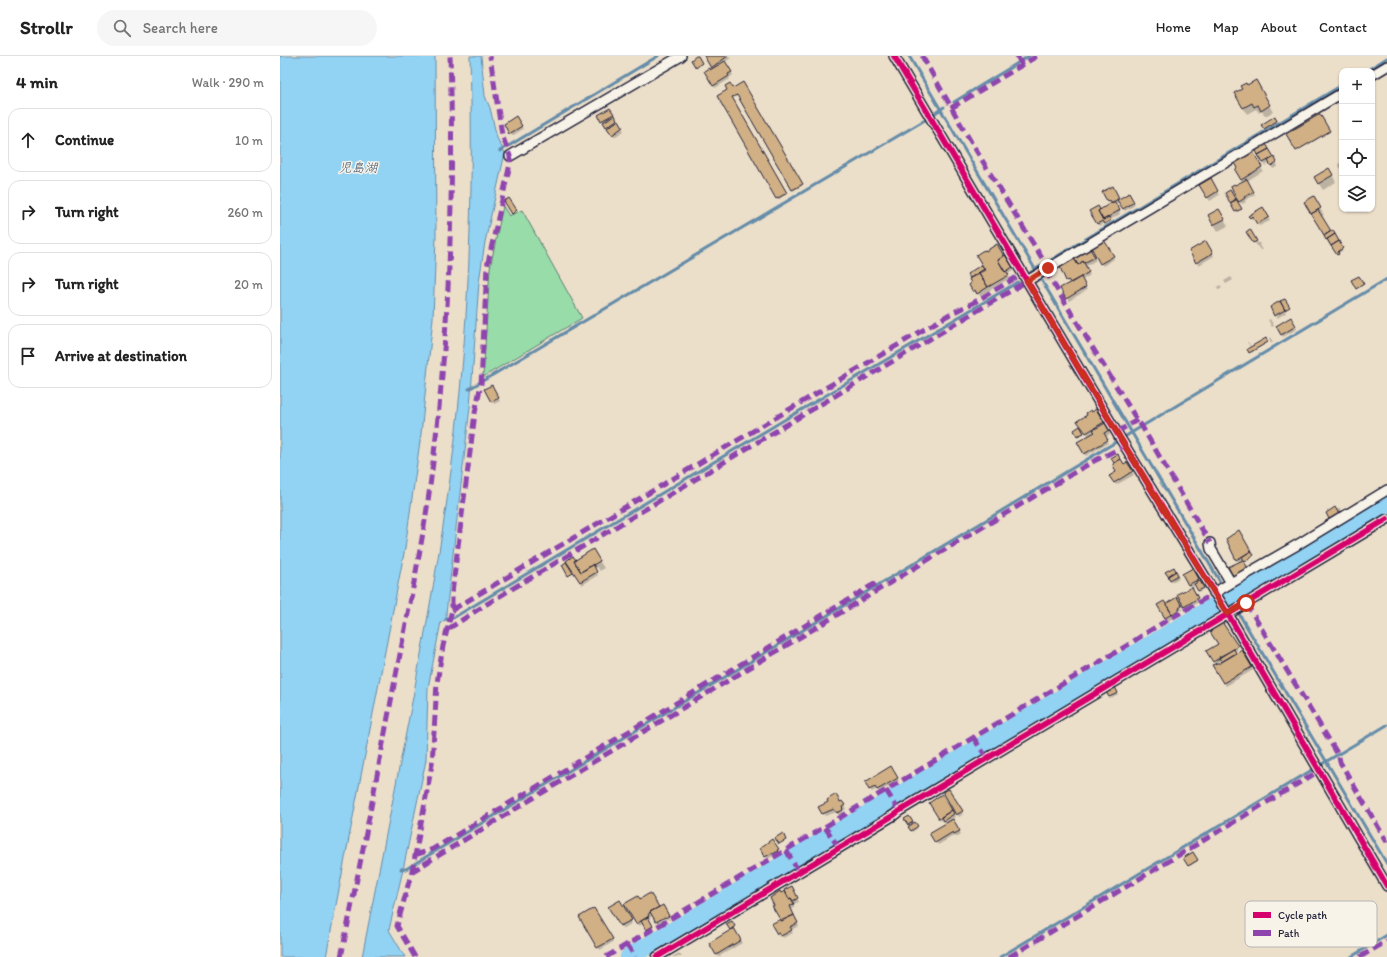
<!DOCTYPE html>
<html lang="en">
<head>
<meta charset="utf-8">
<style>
	:root { --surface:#fff; --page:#f6f6f6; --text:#222; --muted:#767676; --line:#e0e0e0 }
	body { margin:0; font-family:Itim,"Klee One",sans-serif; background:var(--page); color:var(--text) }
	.controls { position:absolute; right:12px; top:12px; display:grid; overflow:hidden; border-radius:8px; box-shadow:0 1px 3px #0004 }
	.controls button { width:36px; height:36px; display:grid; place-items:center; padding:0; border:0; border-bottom:1px solid var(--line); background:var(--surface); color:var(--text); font:20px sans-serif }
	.stop { position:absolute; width:12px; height:12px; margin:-9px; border:3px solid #c8321e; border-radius:50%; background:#fff }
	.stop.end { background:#c8321e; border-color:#fff; box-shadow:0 1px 4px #0008 }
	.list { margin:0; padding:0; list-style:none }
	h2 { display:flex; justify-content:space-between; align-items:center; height:52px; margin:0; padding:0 16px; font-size:17px }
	h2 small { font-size:13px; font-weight:400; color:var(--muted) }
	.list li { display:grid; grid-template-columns:26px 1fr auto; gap:12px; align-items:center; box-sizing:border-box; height:64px; margin:0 8px 8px; padding:0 8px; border:1px solid var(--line); border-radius:12px }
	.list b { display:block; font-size:15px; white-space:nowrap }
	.list em { font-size:13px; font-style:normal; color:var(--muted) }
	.icon { flex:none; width:22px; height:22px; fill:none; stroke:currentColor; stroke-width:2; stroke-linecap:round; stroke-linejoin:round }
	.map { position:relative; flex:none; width:1107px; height:901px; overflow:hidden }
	header { display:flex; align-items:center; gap:24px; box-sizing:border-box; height:56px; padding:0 20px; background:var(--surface); border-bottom:1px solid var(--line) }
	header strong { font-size:19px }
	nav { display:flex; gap:22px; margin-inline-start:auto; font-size:14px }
	.search { width:280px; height:36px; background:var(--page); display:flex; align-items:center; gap:10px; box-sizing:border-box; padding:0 14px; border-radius:22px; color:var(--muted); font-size:15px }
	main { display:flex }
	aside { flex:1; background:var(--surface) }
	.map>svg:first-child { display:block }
	.green { fill:#98dca9; stroke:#5d7f72 }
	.water { fill:#92d2f3; stroke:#658ca9 }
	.shadow { fill:#0003; fill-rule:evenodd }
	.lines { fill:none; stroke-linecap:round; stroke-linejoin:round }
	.stream { stroke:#658ca9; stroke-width:3 }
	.river { stroke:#92d2f3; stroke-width:18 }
	.building { fill:#d2b085; stroke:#22223b }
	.street-casing { stroke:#22223b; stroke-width:12 }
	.street { stroke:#f7f3e8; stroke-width:9 }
	.quiet { stroke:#8e44ad; stroke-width:5; stroke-dasharray:10 5; stroke-linecap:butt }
	.cycleway-casing { stroke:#f7f3e8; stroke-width:8 }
	.cycleway { stroke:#d6006c; stroke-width:6 }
	.route { stroke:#c8321e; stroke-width:5 }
	.labels { text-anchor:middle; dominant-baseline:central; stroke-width:3; stroke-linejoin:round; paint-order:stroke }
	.water-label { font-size:13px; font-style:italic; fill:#445772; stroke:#f7f3e8 }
	.key { fill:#f7f3e8; stroke:#b7b4b4; stroke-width:1 }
	.key-label { font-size:11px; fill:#22223b }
</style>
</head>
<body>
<header>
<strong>Strollr</strong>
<div class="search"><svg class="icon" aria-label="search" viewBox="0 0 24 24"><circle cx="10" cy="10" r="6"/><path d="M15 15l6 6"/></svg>Search here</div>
<nav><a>Home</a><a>Map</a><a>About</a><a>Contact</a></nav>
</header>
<main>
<aside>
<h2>4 min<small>Walk · 290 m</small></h2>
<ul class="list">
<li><svg class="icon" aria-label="ahead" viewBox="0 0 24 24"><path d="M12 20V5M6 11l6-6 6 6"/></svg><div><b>Continue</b></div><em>10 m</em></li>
<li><svg class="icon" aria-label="right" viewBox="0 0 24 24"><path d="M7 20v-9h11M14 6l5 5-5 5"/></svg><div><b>Turn right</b></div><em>260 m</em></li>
<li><svg class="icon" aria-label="right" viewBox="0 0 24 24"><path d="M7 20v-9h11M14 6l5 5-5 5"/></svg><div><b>Turn right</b></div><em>20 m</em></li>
<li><svg class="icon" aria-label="arrive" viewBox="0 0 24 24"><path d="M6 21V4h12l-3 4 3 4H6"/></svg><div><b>Arrive at destination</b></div></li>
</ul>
</aside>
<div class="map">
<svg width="1107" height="901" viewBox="0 0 1107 901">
	<rect width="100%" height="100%" fill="#ecdfca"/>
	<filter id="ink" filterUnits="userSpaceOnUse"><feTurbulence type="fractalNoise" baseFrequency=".025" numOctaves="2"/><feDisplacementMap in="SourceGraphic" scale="8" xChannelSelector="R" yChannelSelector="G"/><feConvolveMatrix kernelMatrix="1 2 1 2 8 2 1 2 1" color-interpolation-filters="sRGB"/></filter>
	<g filter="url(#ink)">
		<path class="green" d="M223 150 229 160 242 154 302 262 203 321 210 212Z"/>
		<path class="water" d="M0 0H155L156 181 153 262 141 378 125 492 46 901H0Z
			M190 0H201L205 40 210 52 217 82 225 97 205 186 199 226 190 351 166 558 168 563 161 566 148 632 146 704 124 809 109 874 125 901H82C99 814 116 728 133 641 147 566 161 491 171 415 189 278 194 138 190 0Z"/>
		<path class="shadow" d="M426 0H449L451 2 445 6 453 19 449 22 450 23 435 32 425 16 433 13Z
			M975 26 993 56 985 60 982 55 979 57 976 53 967 58 955 38Z
			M463 27 522 130 513 135 458 39 452 43 507 138 498 144 438 41Z
			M330 53 344 75 334 81 319 60Z
			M1040 60 1050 76 1017 95 1008 79Z
			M236 62 243 73 232 80 225 68Z
			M994 62 997 66 985 74 983 69Z
			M985 88 998 110 993 113 990 107 985 110 976 93Z
			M972 97 983 115 967 125 975 139 965 144 966 146 962 148 959 145 963 126 956 114Z
			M1062 106V112L1061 113 1058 108Z
			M1049 113 1056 126 1043 134 1035 122Z
			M931 124 939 139 930 145 921 130Z
			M832 132 839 144 848 139 855 149 845 155 839 146 835 148 840 158 830 164 832 167 826 170 824 167 819 170 811 155 818 151 820 155 831 148 824 137Z
			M1033 142 1044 159 1041 161 1050 177 1052 176 1063 194 1058 197 1059 200 1052 189 1050 190 1025 147Z
			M983 153 990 165 979 170 975 163 972 164 970 160Z
			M939 154 948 170 938 175 929 160Z
			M970 175 977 187 978 186 980 188 979 189 982 194H980L967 176Z
			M824 185 834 203 823 210 812 192Z
			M926 186 934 200 919 209 910 195Z
			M717 190 733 215 727 218 730 222 700 240 698 237 696 238 691 229 693 228 689 218 703 210 706 196Z
			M809 192 816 204 805 211 810 219 801 225 807 234 789 245 782 232 789 228 780 210Z
			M951 221 953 224 946 228 944 225Z
			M940 229 942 232 939 234 937 231Z
			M1000 247 1006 257 997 262 991 252Z
			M1011 262 1017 273 1003 281 997 270Z
			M990 263 994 270 992 271 988 264Z
			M990 281 993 286 991 287 989 282Z
			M985 284 987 287 971 297 969 294 971 292 967 286H968L972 292Z
			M211 330 220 345 214 348 206 333Z
			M816 354 832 377 825 381 828 387 806 400 798 386 809 380 800 368Z
			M837 399 843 409 847 407 854 419 836 429 831 420 838 416 836 407 833 402Z
			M1060 452 1063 457 1051 464 1047 458Z
			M959 476 973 501 966 505 965 503 962 504 969 517 959 507 947 483Z
			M312 494 324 512 320 515 317 511 314 513 318 519 302 529 287 505H295Z
			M893 512 899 522 892 526 887 516Z
			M912 514 924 533 920 536 916 529 911 531 919 546 906 553 899 539 911 533 903 519Z
			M896 542 903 554 900 555 901 557 888 565 879 550 885 549Z
			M942 567 958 593 954 596 956 599 961 595 973 614 946 630 934 610 936 609 928 595 939 588 933 576ZM941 604 943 606 941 608H935Z
			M835 632 838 638 831 642 828 636Z
			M611 712 619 725 599 736 597 733 592 736 586 726Z
			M669 734 683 758 679 761 664 737Z
			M662 740 675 761 672 763 681 778 676 781 675 779 658 789 651 777 666 768 663 764 661 765 650 747Z
			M562 746 566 753 563 755 564 757 559 760 557 756 545 760 540 752Z
			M628 761 633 768 634 767 638 772 632 776 625 763Z
			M492 784 499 796 498 797 499 798 495 801 494 799 488 803 481 792Z
			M913 797 918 805 910 810 905 802Z
			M511 831 519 846 513 848 515 851 510 854 519 870 511 874 513 877 503 882 502 879 499 881 493 869 502 864 500 838Z
			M369 838 378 853 388 860 382 864 383 865 389 862 390 864H389L388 863 379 868 373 860 369 862 374 873 369 876 364 867 359 870 346 848 360 844Z
			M339 845 352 867 343 873 330 851Z
			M314 854 333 886 320 894 301 862Z
			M452 866 455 871 453 873 462 887 438 901 430 887 451 875 447 869Z
			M399 897 402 901H392Z"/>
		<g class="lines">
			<path class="stream" d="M629 0 1107 808
				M1086 15 1107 2
				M674 46 749 0
				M220 95 378 0
				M751 216 1062 29
				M189 333 645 64 664 51
				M166 563 173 562 499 367 738 226
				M121 813H126L139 805 1107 223
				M720 901 1107 669
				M1071 901 1107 879"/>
			<path class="river" d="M349 901 1107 447"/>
		</g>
		<path class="building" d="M416 0H418L422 7 416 12 411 4Z
			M424 0H448L431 12Z
			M445 5 452 16 448 18 449 20 433 30 424 15 429 12 430 14Z
			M976 24 990 49 981 55 978 49 974 51 972 47 963 52 954 37 962 33 960 30 966 27 967 29Z
			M463 26 523 128 512 134 457 39 452 41 507 137 496 143 437 40 447 34 445 30 450 27 453 32Z
			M330 52 334 58 321 65 318 59Z
			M1040 58 1050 75 1016 95 1006 78Z
			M335 59 337 64 326 71 323 66Z
			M236 60 242 70 229 78 224 68Z
			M995 60 997 65 984 73 981 69Z
			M339 64 343 71 332 79 327 72Z
			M985 86 989 93 978 99 975 93Z
			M989 93 994 101 983 107 978 99Z
			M973 96 982 111 961 124 955 114 957 112 954 107Z
			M994 101 997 106 991 110 988 105Z
			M1049 112 1053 119 1038 128 1034 121Z
			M931 122 938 135 927 142 919 129Z
			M967 123 974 136 964 141 965 142 959 146 956 142 951 130 954 128 955 129Z
			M833 130 839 142 832 147 830 144 827 145 822 136Z
			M950 134 956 144 950 147 945 137Z
			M849 137 854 146 843 153 837 144Z
			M1034 140 1041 152 1031 158 1024 146Z
			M229 142 237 154 232 158 224 145Z
			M956 143 962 153 955 156 950 147Z
			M834 145 840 154 823 164 818 155Z
			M818 150 820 153 818 155 823 164 829 161 831 164 824 168 822 165 817 168 809 155Z
			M983 151 989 161 977 168 972 160 970 162 968 160Z
			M939 153 945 163 933 169 928 159Z
			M1038 154 1051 175 1044 179 1031 158Z
			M970 173 977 185 973 187 966 176Z
			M1053 174 1055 178 1046 184 1044 180Z
			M1055 178 1059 185 1051 190 1047 183Z
			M824 184 834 200 820 208 811 191Z
			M926 185 933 197 916 207 909 195Z
			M1059 185 1063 192 1058 196 1059 198 1057 199 1051 190Z
			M717 188 724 200 718 204 725 216 726 215 729 219 708 231 699 217 705 214 696 199 702 195 706 194V195Z
			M809 191 815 201 804 207 803 205 798 209 793 201Z
			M725 199 733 211 725 216 718 204Z
			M794 202 798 209 803 205 809 216 791 227 788 224 786 225 779 209Z
			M701 209 704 213 690 222 687 218Z
			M699 217 708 231 697 238 695 234 693 236 689 229 691 227 689 223Z
			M1079 220 1084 228 1076 233 1071 224Z
			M801 221 806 231 786 243 780 232Z
			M1005 243 1010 251 1005 254 1000 245Z
			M1000 245 1005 254 994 260 990 251Z
			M1011 261 1016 270 1001 279 996 270Z
			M986 282 988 286 969 297 967 293Z
			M212 329 219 342 211 346 204 333Z
			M816 353 824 366 806 377 797 365 807 359 806 357 811 354 812 356Z
			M827 366 831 373 824 377 828 384 804 398 797 386 815 376 813 374Z
			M800 370 804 377 797 380 794 374Z
			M838 398 840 403 834 407 831 402Z
			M841 403 844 408 847 406 853 415 834 427 829 420 836 416 833 409V408Z
			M1055 451 1059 458 1049 463 1046 457Z
			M959 474 971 495 956 504 946 483Z
			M313 493 320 505 301 516 294 505Z
			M971 495 974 499 965 505 962 501Z
			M293 500 296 504 294 505 301 516 313 508 317 516 300 526 286 505Z
			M963 504 969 514 954 522 948 511Z
			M286 506 293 517 288 520 282 509Z
			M894 511 896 515 888 520 885 516Z
			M913 512 919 523 908 529 902 518Z
			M896 515 898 519 890 524 888 520Z
			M920 525 924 532 918 535 914 528Z
			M912 531 918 542 904 551 897 538Z
			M897 541 902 550 899 552 900 553 892 558 886 548Z
			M884 545 892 558 885 562 877 549Z
			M942 566 958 590 933 606 926 595 938 588 930 576 932 575 931 573Z
			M954 593 956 597 941 606 939 601Z
			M962 594 972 611 943 627 932 609 937 607H940Z
			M835 631 838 637 829 641 826 636Z
			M611 710 618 722 597 734 595 731 589 734 585 726Z
			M669 733 683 755 676 759 663 736Z
			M556 738 560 746 562 745 565 749 562 751 563 754 557 757 554 753 542 758 538 751 548 746 547 744Z
			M662 738 672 754 659 763 649 747Z
			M672 754 674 758 663 765 661 761Z
			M629 760 633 766 628 769 624 763Z
			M673 763 680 775 674 778 673 776 655 787 649 777Z
			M635 766 638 770 631 775 628 771Z
			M503 777 506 784 499 788 495 782Z
			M492 783 499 793 497 794 498 795 493 798 492 797 485 801 480 792Z
			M913 796 918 804 908 810 903 802Z
			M512 830 518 842 513 845 511 842 509 843 504 834Z
			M500 835 501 837 505 835 509 843 511 842 514 848 510 850 514 859 501 865 492 850H494L490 842Z
			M370 837 379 851 370 856 368 859 369 860 356 868 344 848 358 840 360 843Z
			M340 844 352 864 340 870 328 851Z
			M383 849 389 860 386 862 385 861 376 866 370 856Z
			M314 852 333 883 317 892 299 861Z
			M514 859 518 867 510 871 512 874 501 880 499 877 497 878 491 868 501 863V865Z
			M368 861 373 870 366 874 361 865Z
			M452 865 455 870 450 874 446 868Z
			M454 872 461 884 436 899 429 887Z"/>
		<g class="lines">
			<defs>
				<path id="street" d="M614 0 840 382 952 565 1107 830
					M1092 19 1107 10
					M230 100 401 0
					M747 225 1062 37
					M930 487 931 493 951 527 934 537
					M951 527 1017 489 1107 434
					M377 901 614 759 619 755 1107 463"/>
			</defs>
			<use href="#street" class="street-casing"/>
			<use href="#street" class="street"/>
			<path class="quiet" d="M642 0 691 86 768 212
				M737 0 742 9
				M671 52 757 0
				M765 214 857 364 861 369 930 487
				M837 376 857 364
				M966 547 1057 697 1059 701 1060 706 1107 786
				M172 554 670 258 693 247 742 218
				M168 573 205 549 747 225
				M693 681 707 702
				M606 734 619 755
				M545 771 559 792
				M506 794 519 816
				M135 799 153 793 596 527 599 533
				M131 816 666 493 812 406 845 390
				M347 888 355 901
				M61 901C79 816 95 730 111 645 123 581 137 516 147 452 168 302 175 151 170 0
				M135 901 117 870 133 811 152 708 157 627 163 590 172 554V537L195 357 201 328 207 211 230 108V100L222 79 210 0
				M326 901 506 794 851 587C878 568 907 554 934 537
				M729 901 1039 715
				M1080 901 1107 885"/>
			<defs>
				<path id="cycleway" d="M614 0 840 382 952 565 1107 830
					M377 901 614 759 619 755 1107 463"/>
			</defs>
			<use href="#cycleway" class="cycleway-casing"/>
			<use href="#cycleway" class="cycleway"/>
		</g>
	</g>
	<g class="lines" filter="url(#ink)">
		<path class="route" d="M768 212 747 225 842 385 947 558 966 547"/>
	</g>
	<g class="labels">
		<g class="water-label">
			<text x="78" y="111">児島湖</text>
		</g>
	</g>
	<rect x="965" y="845" width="132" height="46" rx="6" class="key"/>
	<rect x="973" y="856" width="18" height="6" fill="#d6006c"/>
	<rect x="973" y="874" width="18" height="6" fill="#8e44ad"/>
	<g class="key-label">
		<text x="998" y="863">Cycle path</text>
		<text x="998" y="881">Path</text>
	</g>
</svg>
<div class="controls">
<button>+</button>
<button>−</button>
<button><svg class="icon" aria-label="locate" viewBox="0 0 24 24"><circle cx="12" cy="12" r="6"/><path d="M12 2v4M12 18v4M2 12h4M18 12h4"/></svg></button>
<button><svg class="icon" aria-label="layers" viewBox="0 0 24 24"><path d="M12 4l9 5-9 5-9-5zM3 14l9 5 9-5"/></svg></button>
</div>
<div class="stop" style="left:966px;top:547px"></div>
<div class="stop end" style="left:768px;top:212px"></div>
</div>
</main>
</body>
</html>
